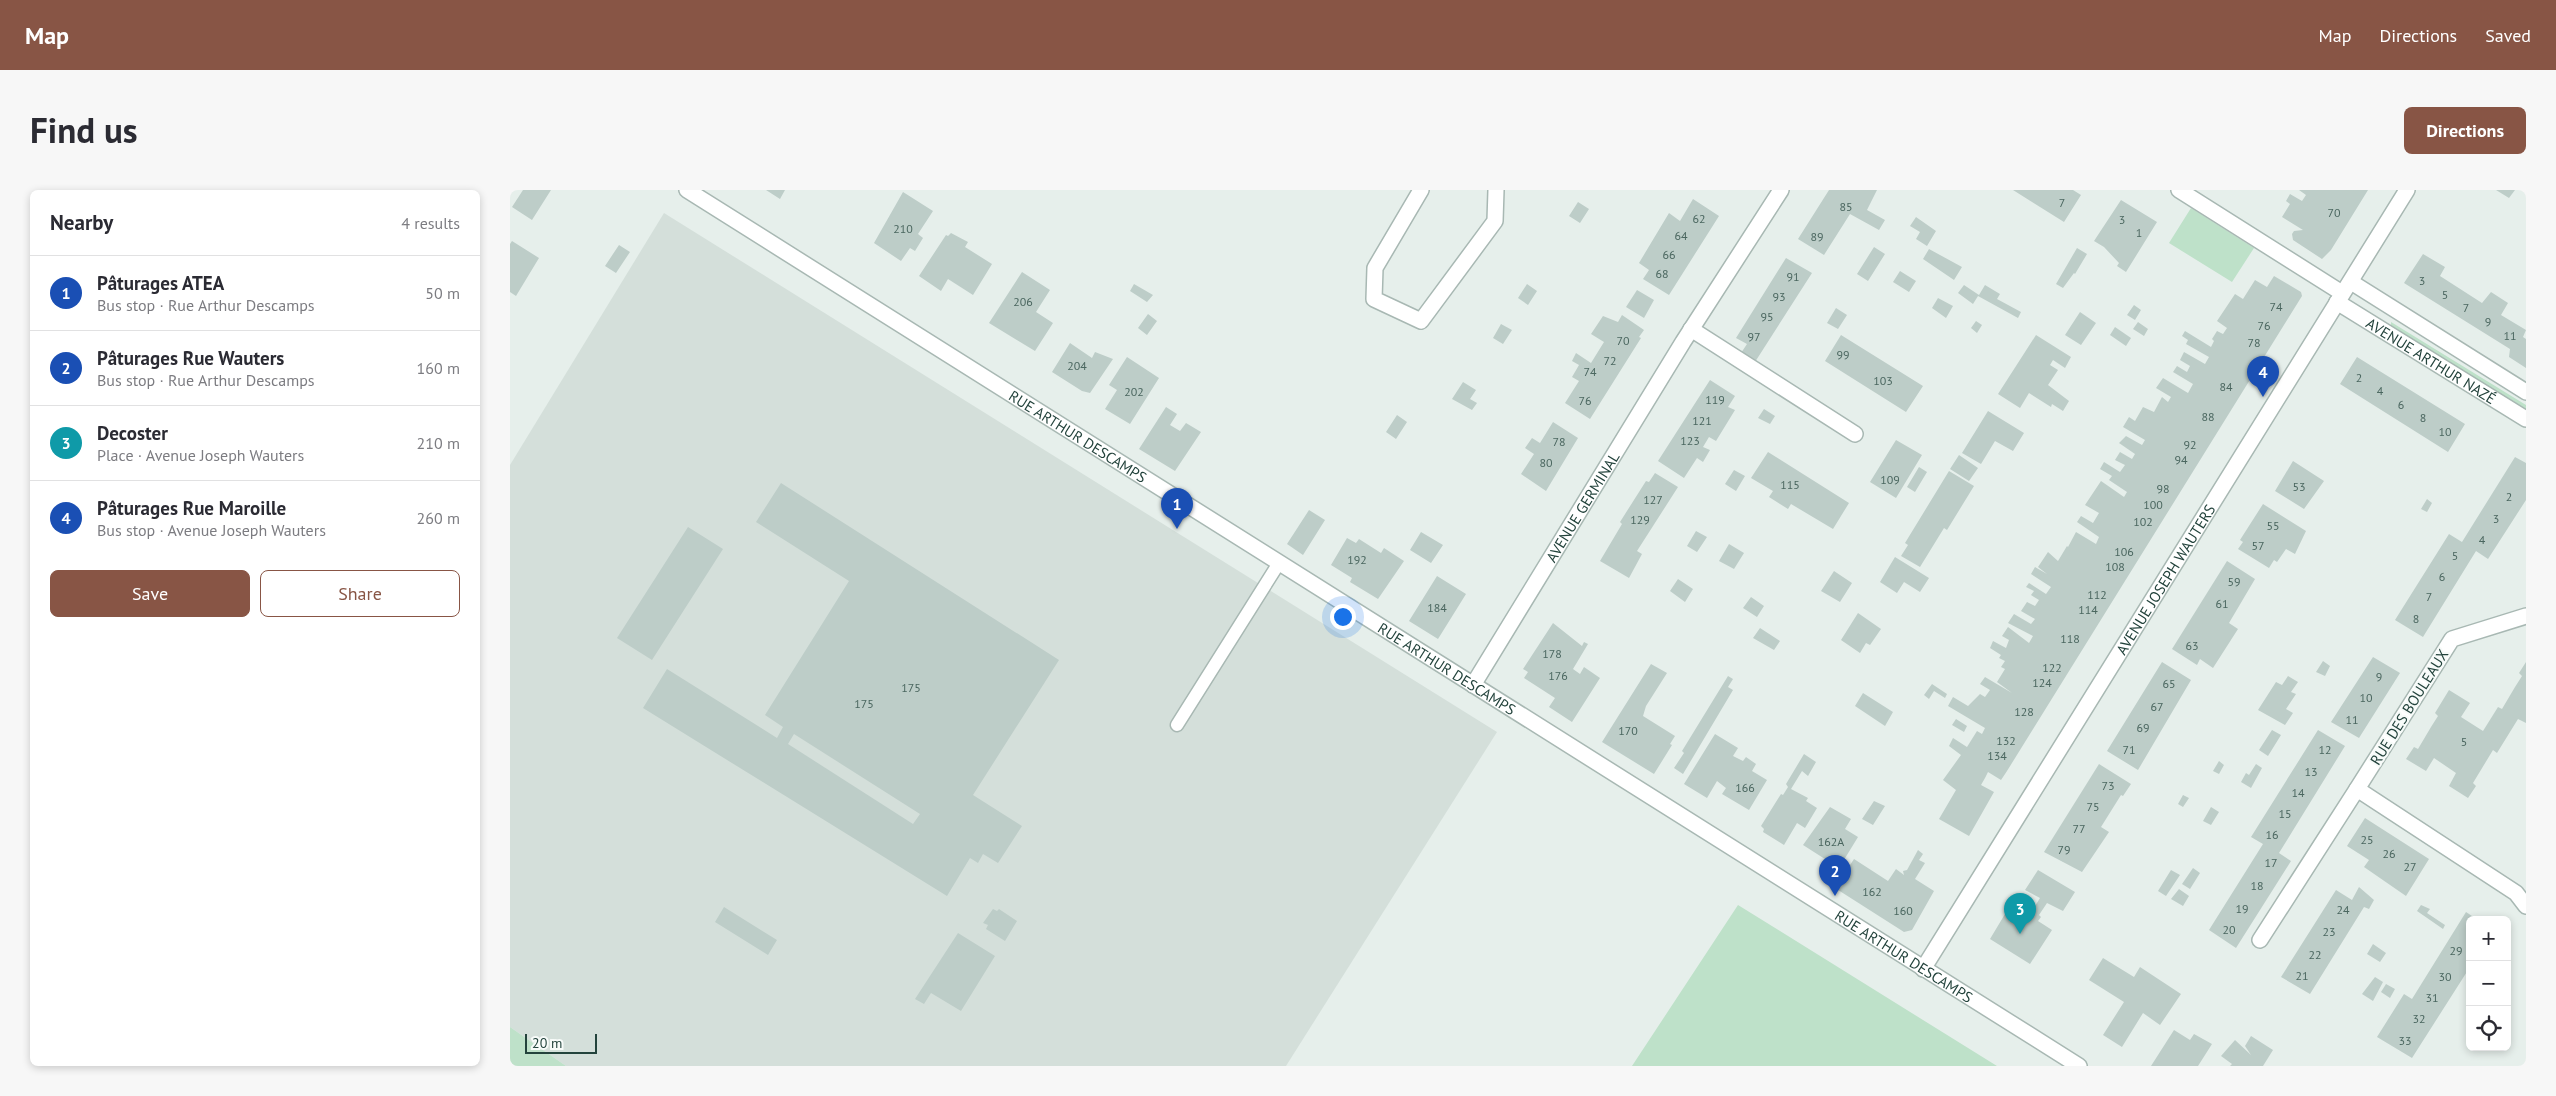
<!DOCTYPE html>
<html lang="en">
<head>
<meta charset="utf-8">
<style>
	:root { --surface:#fff; --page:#f7f7f7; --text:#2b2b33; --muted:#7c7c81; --line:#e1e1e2; --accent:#885545 }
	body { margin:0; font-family:"PT Sans",sans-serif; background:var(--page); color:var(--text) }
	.controls { position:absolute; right:15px; bottom:15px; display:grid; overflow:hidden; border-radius:8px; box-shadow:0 2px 8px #0003 }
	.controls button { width:45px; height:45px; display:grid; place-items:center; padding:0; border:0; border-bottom:1px solid var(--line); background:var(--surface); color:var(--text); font:25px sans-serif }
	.scale { position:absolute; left:15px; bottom:12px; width:72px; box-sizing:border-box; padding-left:5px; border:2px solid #23433c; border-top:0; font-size:14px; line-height:18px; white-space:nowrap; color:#23433c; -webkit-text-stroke:4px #f7fbf9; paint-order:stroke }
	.you { position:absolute; left:832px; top:426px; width:18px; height:18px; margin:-12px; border:4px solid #fff; border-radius:50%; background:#1a73e8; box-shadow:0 0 0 8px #1a73e833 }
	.badge { display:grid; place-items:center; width:32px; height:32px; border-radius:50%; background:var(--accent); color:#fff; font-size:16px; font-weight:700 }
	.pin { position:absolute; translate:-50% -41px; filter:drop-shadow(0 1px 2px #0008) }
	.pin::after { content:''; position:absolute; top:26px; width:18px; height:15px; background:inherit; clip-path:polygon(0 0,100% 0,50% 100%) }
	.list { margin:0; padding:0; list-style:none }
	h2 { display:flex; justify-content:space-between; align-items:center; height:65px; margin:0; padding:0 20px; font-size:21px }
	h2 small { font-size:16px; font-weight:400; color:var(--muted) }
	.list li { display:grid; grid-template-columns:32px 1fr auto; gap:15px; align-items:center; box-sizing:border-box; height:75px; padding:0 20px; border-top:1px solid var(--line) }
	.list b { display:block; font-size:19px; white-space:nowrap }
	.list p { margin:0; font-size:16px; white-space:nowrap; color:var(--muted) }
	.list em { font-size:16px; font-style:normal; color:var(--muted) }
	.actions { display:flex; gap:10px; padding:15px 20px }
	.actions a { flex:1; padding:11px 0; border:1px solid var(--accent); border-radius:8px; text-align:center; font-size:18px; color:var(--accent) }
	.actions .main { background:var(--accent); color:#fff }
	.icon { flex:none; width:28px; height:28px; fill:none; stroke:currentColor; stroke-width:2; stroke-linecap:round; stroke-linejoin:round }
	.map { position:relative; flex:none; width:2016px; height:876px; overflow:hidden; border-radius:8px }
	header { display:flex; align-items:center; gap:30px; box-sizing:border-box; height:70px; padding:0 25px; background:var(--accent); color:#fff }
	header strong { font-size:24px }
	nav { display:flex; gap:28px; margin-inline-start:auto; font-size:18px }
	.intro { display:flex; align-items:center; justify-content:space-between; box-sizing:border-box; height:120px; padding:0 30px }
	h1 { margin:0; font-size:35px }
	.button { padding:12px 22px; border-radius:8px; background:var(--accent); color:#fff; font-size:18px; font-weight:700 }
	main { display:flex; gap:30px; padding:0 30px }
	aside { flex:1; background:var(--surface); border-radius:8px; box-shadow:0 2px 8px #0003 }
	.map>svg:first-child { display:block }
	.built { fill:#d4dfda }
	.green { fill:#bee1c9 }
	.building { fill:#bdcdc8; fill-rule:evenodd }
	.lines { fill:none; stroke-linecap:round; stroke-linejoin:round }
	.service-casing { stroke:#a8b8b3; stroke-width:15 }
	.minor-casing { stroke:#a8b8b3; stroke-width:18 }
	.tertiary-casing { stroke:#a8b8b3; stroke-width:18 }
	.service { stroke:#fff; stroke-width:12 }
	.minor { stroke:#fff; stroke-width:15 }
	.tertiary { stroke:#fff; stroke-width:15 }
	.labels { text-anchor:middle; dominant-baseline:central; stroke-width:4; stroke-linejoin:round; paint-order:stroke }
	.number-label { font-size:12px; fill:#4a665f }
	.street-label { font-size:15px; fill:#23433c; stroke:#f7fbf9 }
</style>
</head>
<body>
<header>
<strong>Map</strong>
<nav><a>Map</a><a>Directions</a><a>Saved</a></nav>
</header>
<div class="intro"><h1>Find us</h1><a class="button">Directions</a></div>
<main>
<aside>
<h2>Nearby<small>4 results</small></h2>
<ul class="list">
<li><span class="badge" style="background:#1a4fb4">1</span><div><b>Pâturages ATEA</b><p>Bus stop · Rue Arthur Descamps</p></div><em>50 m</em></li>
<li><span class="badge" style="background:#1a4fb4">2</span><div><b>Pâturages Rue Wauters</b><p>Bus stop · Rue Arthur Descamps</p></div><em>160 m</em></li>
<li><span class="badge" style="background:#0f9aa8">3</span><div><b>Decoster</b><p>Place · Avenue Joseph Wauters</p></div><em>210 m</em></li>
<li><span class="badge" style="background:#1a4fb4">4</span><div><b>Pâturages Rue Maroille</b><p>Bus stop · Avenue Joseph Wauters</p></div><em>260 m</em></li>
</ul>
<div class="actions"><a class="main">Save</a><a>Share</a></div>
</aside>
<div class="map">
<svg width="2016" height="876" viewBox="0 0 2016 876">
	<rect width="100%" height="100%" fill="#e6efeb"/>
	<path class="built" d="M154 23 987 542 776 876H56L0 837V275Z"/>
	<path class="green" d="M1681 18 1744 58 1722 92 1659 53Z
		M1881 132 2016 215V222L1881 138Z
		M1228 715 1487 876H1122Z
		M0 837 56 876H0Z"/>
	<path class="building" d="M13 0H41L22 30 2 17Z
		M256 0H275L270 9Z
		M1319 0H1367L1357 20 1375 30 1369 40 1340 24 1314 65 1288 49Z
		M1503 0H1563L1571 5 1554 32Z
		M1789 0H1858L1821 60 1812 69 1783 50 1782 44 1784 41 1793 40 1772 27 1780 14 1776 11 1780 4 1792 11 1796 5Z
		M1986 0H2005L1999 8Z
		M393 2 423 21 408 44 413 48 405 61 400 58 391 71 364 53Z
		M1183 9 1209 26 1159 105 1133 89 1139 80 1129 73 1159 23 1170 31Z
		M1611 10 1647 32 1616 82 1607 76 1609 73 1594 57 1584 51Z
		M1068 12 1079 19 1070 33 1059 26Z
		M1406 27 1426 41 1417 56 1406 49 1410 42 1400 36Z
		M441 43 458 52 455 57 482 74 463 105 438 89 431 101 409 86 436 45 438 46Z
		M2 51 29 68 6 106 0 102V54Z
		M109 55 120 62 106 83 95 76Z
		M1364 57 1375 64 1358 91 1347 84Z
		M1567 58 1577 64 1565 84 1564 83 1553 98 1546 94Z
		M1419 59 1452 77 1444 90 1413 69Z
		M1913 64 1935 77 1930 86 1972 113 1981 102 1998 113 1991 125 2016 140 2013 147 2016 149V178L1999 167 2000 159 1894 93Z
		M1276 68 1302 83 1245 172 1231 163 1237 154 1226 148Z
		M1390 81 1406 91 1399 102 1383 92Z
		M512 82 540 100 526 122 543 133 525 161 479 133Z
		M1764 86 1791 102 1792 106 1497 581 1491 590 1478 582 1475 588 1471 595 1484 602 1459 646 1429 629 1446 600 1433 590 1451 565 1439 556 1443 548 1457 557 1467 541 1472 544 1475 538 1438 516 1443 507 1458 516 1470 504 1475 507 1480 500 1470 494 1475 487 1502 503 1487 492 1495 479 1491 477 1495 471 1489 468 1491 465 1480 458 1483 451 1496 458 1499 450 1492 446 1498 437 1519 453 1523 446 1498 433 1504 424 1521 434 1525 429 1511 421 1517 412 1525 416 1529 410 1521 405 1524 401 1516 397 1519 393 1536 404 1541 397 1521 384 1525 377 1537 384 1528 377 1538 362 1548 371 1557 356 1558 357 1566 342 1586 354 1589 347 1567 332 1571 326 1583 333 1589 323 1575 315 1591 291 1614 307 1617 302 1599 290 1602 286 1590 279 1594 272 1610 282 1615 275 1605 270 1610 262 1622 269 1625 264 1609 253 1616 246 1632 255 1635 250 1613 237 1619 227 1625 231 1633 217 1644 222 1652 207 1658 212 1661 207 1646 198 1653 188 1678 203 1683 194 1663 182 1667 176 1677 182 1680 176 1670 170 1674 162 1695 174 1699 167 1676 154 1678 150 1672 146 1675 141 1701 157 1704 151 1702 149 1707 141 1713 144 1717 138 1707 131 1725 104 1733 109 1745 90 1757 97Z
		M624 94 643 105 637 112 620 101Z
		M1017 94 1027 101 1018 115 1008 108Z
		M1454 95 1469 105 1475 95 1490 104 1487 109 1511 122 1508 128 1468 106 1463 114 1448 103Z
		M1127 100 1144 110 1134 128 1116 117Z
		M1428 108 1443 116 1436 128 1422 118Z
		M1624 115 1631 120 1625 130 1617 125Z
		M1326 118 1337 125 1328 139 1317 133Z
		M1570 122 1586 133 1571 155 1555 145Z
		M638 124 647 131 637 145 628 138Z
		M1112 125 1134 140 1129 147 1131 148 1080 229 1055 213 1069 191 1062 187 1069 175 1062 171 1066 163 1081 173 1094 152 1081 144 1093 126 1108 132Z
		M1466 131 1472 135 1467 143 1461 138Z
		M1628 132 1638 139 1634 146 1623 139Z
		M991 134 1002 140 993 154 983 148Z
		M1605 137 1621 148 1616 156 1600 145Z
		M1331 145 1413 196 1396 222 1315 171Z
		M1526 145 1561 167 1555 178 1543 170 1540 175 1548 180 1538 195 1559 211 1553 221 1542 214 1541 217 1519 203 1510 218 1488 204Z
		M560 153 582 168 585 162 603 169 580 203 572 201 542 182Z
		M617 167 649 188 620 234 595 219 607 200 599 195Z
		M1847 167 1955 234 1938 262 1830 194Z
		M1200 190 1225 206 1218 217 1225 220 1206 251 1199 247 1193 257 1200 260 1193 272 1187 268 1174 288 1148 271Z
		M953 192 966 200 960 209 967 213 962 220 942 209Z
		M656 217 667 224 660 235 670 241 676 233 691 242 665 281 629 259Z
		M1254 219 1265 226 1260 234 1248 228Z
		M1478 221 1514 243 1503 261 1485 251 1471 274 1452 263Z
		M887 225 897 232 886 249 876 242Z
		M1043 232 1068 248 1036 301 1011 284 1024 264 1015 258 1022 248 1030 253Z
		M1386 250 1412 265 1386 308 1360 292Z
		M1258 262 1339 313 1323 339 1281 314 1278 319 1259 307 1263 301 1241 288Z
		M1449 265 1468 278 1459 291 1440 279Z
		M2005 267 2016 273V310L1978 369 1966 361 1913 447 1885 430 1939 344 1952 352Z
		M1783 271 1814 291 1794 319 1765 301Z
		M1409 277 1417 282 1405 302 1397 297Z
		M1224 280 1235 286 1226 301 1215 294Z
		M1439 281 1464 296 1437 340 1434 338 1410 377 1391 366 1398 355 1395 353Z
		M1145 283 1168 297 1127 361 1132 364 1119 388 1090 371 1112 334 1110 332 1136 291 1139 292Z
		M271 293 549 470 463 605 512 636 488 673 473 664 468 673 460 668 437 706 133 518 157 479 267 548 273 537 255 525 339 391 246 332ZM284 544 410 624 403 634 278 554Z
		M1917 309 1922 313 1917 322 1911 319Z
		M1753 314 1796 341 1785 364 1776 359 1767 372 1764 370 1759 378 1728 359 1733 352 1730 350Z
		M799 320 815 330 793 365 777 354Z
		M178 337 213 359 142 470 107 448Z
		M1186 341 1197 347 1187 362 1177 356Z
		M911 342 933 355 921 373 900 360Z
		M837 348 846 353 849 349 871 363 874 358 894 371 868 409 840 392 842 388 821 375Z
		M1219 354 1234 363 1224 379 1209 371Z
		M1385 367 1419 388 1410 402 1394 392 1387 403 1370 392Z
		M1717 371 1745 389 1719 433 1728 439 1703 478 1690 469 1687 475 1662 459Z
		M1324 381 1342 393 1330 412 1311 401Z
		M927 386 956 404 928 449 899 431Z
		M1168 389 1183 399 1175 412 1160 401Z
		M1241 407 1254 416 1247 427 1233 418Z
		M1348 423 1371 439 1360 455 1356 453 1350 463 1331 450Z
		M1043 433 1072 456 1074 452 1078 454 1063 479 1070 484 1074 477 1090 488 1062 532 1039 517 1045 508 1014 488 1018 482 1013 479Z
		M1250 438 1270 451 1264 460 1243 448Z
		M1863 467 1890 483 1849 548 1821 532Z
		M1813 471 1820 476 1815 486 1806 482Z
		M1652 472 1681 490 1628 580 1597 561Z
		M2016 472V533L2008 529 1987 563 1983 560 1963 593 1966 596 1958 608 1939 596 1946 583 1924 568 1916 581 1896 569 1904 557 1908 559 1921 537 1928 526 1925 523 1939 500 1960 513 1951 527 1973 541 1988 517 1992 519 2005 497 2012 486 2009 483Z
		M1141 474 1157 483 1136 516 1133 526 1165 546 1160 554 1162 555 1144 584 1092 552Z
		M1218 486 1223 489 1218 497 1223 500 1173 584 1164 578 1174 563 1172 561Z
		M1778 486 1788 492 1781 502 1786 504 1776 519 1783 523 1775 535 1748 520 1766 492 1772 495Z
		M1422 494 1437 504 1435 508 1424 501 1419 509 1414 505Z
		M1353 503 1383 522 1375 536 1345 516Z
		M1446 529 1457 536 1454 542 1442 535Z
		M1762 540 1771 545 1758 566 1749 560Z
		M1808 540 1835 556 1769 663 1781 671 1726 758 1699 740 1753 654 1741 647Z
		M1205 544 1228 558 1223 566 1233 571 1236 567 1246 574 1242 581 1257 590 1239 620 1212 604 1216 598 1207 591 1197 608 1174 594Z
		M1294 564 1306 572 1298 586 1292 581 1281 599 1298 608 1296 611 1307 618 1295 638 1287 633 1274 655 1253 642 1254 639 1251 636 1271 604 1273 605 1278 597 1276 594Z
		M1709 571 1714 575 1709 584 1703 581Z
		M1589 574 1621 594 1613 606 1611 605 1591 637 1599 642 1572 682 1534 662Z
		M1746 574 1752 578 1741 598 1731 592 1736 583 1739 585Z
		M1673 605 1679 608 1673 617 1668 614Z
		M1364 611 1375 616 1363 635 1352 629Z
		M1320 617 1341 629 1335 639 1348 647 1329 678 1293 655Z
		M1701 617 1709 622 1701 635 1693 631Z
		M1855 628 1919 669 1896 706 1854 677 1859 670 1837 656Z
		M1408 660 1413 664 1409 670 1415 673 1405 689 1424 701 1402 740 1394 742 1325 698 1344 669 1378 691 1386 679 1394 685 1393 681 1397 680Z
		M1683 678 1690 683 1680 699 1672 694Z
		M1528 680 1565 702 1553 721 1537 713 1529 725 1531 727 1528 731 1542 740 1520 774 1480 749 1504 709 1522 721 1530 708 1515 700Z
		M1661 680 1670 685 1656 706 1648 701Z
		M1849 697 1864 710 1859 719 1854 717 1800 804 1771 787 1826 700 1842 710Z
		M1669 699 1679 706 1673 716 1661 709Z
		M1911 715 1920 719 1917 723 1935 735 1933 739 1907 721Z
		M214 717 267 750 258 765 205 732Z
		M483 719 487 721 489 719 507 731 495 751 476 739 478 735 473 733Z
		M1956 722 1968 730H1960V777L1902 868 1867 847 1894 804 1902 809Z
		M448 743 485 766 451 821 421 803 414 814 405 809Z
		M1863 754 1876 763 1870 772 1857 764Z
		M1593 768 1624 787 1630 777 1671 804 1650 835 1633 823 1612 857 1593 845 1614 812 1579 790Z
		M1865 787 1873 792 1863 811 1852 804Z
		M1876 794 1885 799 1880 808 1871 802Z
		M1664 840 1680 850 1684 844 1702 854 1688 876H1641Z
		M1741 846 1763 860 1753 876H1720L1722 874 1711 866 1725 850 1741 865 1735 856Z"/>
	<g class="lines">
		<defs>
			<path id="service" d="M667 535 769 373"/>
			<g id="minor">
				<path d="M911 0 865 78 864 109 911 131 985 31 986 0"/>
				<path d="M1669 0 1832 103"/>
				<path d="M1841 92 2016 202"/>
				<path id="s1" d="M1827 112 2016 229"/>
				<path d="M1181 139 1345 244"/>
				<path d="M2016 426 1942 449 1847 599 2006 703 2016 716"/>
				<path id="s2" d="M963 495 1173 152 1271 0"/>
				<path d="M1750 750 1847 599"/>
			</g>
			<g id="tertiary">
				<path id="s3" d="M177 0 1569 876"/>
				<path id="s4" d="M1413 779 1897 0"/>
			</g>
		</defs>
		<use href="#service" class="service-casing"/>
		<use href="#minor" class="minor-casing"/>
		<use href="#tertiary" class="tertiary-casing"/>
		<use href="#service" class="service"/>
		<use href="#minor" class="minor"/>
		<use href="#tertiary" class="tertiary"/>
	</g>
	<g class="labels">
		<g class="number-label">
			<text x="1552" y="12">7</text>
			<text x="1336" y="16">85</text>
			<text x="1824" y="22">70</text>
			<text x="1189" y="28">62</text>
			<text x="1612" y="29">3</text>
			<text x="393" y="38">210</text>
			<text x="1629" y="42">1</text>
			<text x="1171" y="45">64</text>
			<text x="1307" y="46">89</text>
			<text x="1159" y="64">66</text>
			<text x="1152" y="83">68</text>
			<text x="1283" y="86">91</text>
			<text x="1912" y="90">3</text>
			<text x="1935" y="104">5</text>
			<text x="1269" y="106">93</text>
			<text x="513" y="111">206</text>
			<text x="1766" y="116">74</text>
			<text x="1956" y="117">7</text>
			<text x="1257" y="126">95</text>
			<text x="1978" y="131">9</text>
			<text x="1754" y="135">76</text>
			<text x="2000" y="145">11</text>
			<text x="1244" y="146">97</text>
			<text x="1113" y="150">70</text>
			<text x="1744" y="152">78</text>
			<text x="1333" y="164">99</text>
			<text x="1100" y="170">72</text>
			<text x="567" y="175">204</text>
			<text x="1080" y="181">74</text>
			<text x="1849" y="187">2</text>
			<text x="1373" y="190">103</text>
			<text x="1716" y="196">84</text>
			<text x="1870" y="200">4</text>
			<text x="624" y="201">202</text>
			<text x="1205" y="209">119</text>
			<text x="1075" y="210">76</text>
			<text x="1891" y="214">6</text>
			<text x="1698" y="226">88</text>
			<text x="1913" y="227">8</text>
			<text x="1192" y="230">121</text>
			<text x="1935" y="241">10</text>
			<text x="1180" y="250">123</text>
			<text x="1049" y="251">78</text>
			<text x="1680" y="254">92</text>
			<text x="1671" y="269">94</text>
			<text x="1036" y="272">80</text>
			<text x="1380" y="289">109</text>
			<text x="1280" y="294">115</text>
			<text x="1789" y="296">53</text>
			<text x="1653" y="298">98</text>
			<text x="1999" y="306">2</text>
			<text x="1143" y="309">127</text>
			<text x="1643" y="314">100</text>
			<text x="1986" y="328">3</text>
			<text x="1130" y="329">129</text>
			<text x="1633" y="331">102</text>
			<text x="1763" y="335">55</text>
			<text x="1972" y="349">4</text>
			<text x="1748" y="355">57</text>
			<text x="1614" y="361">106</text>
			<text x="1945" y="365">5</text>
			<text x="847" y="369">192</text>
			<text x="1605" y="376">108</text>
			<text x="1932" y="386">6</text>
			<text x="1724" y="391">59</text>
			<text x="1587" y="404">112</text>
			<text x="1919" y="406">7</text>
			<text x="1712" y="413">61</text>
			<text x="927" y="417">184</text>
			<text x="1578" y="419">114</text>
			<text x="1906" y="428">8</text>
			<text x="1560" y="448">118</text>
			<text x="1682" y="455">63</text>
			<text x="1042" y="463">178</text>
			<text x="1542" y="477">122</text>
			<text x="1048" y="485">176</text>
			<text x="1869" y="486">9</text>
			<text x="1532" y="492">124</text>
			<text x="1659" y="493">65</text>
			<text x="401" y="497">175</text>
			<text x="1856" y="507">10</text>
			<text x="354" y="513">175</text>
			<text x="1647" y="516">67</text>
			<text x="1514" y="521">128</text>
			<text x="1842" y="529">11</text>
			<text x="1633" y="537">69</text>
			<text x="1118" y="540">170</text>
			<text x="1496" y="550">132</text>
			<text x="1954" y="551">5</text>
			<text x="1619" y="559">71</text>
			<text x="1815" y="559">12</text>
			<text x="1487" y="565">134</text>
			<text x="1801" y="581">13</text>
			<text x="1598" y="595">73</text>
			<text x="1235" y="597">166</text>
			<text x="1788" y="602">14</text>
			<text x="1583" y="616">75</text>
			<text x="1775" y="623">15</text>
			<text x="1569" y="638">77</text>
			<text x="1762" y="644">16</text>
			<text x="1857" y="649">25</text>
			<text x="1321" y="651">162A</text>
			<text x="1554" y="659">79</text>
			<text x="1879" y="663">26</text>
			<text x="1761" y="672">17</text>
			<text x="1900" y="676">27</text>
			<text x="1747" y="695">18</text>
			<text x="1362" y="701">162</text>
			<text x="1732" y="718">19</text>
			<text x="1833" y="719">24</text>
			<text x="1393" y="720">160</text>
			<text x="1719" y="739">20</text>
			<text x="1819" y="741">23</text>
			<text x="1946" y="760">29</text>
			<text x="1805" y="764">22</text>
			<text x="1792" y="785">21</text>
			<text x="1935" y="786">30</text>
			<text x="1922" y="807">31</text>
			<text x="1909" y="828">32</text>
			<text x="1895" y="850">33</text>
		</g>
		<g class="street-label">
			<text stroke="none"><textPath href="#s1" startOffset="111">AVENUE ARTHUR NAZÉ</textPath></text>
			<text stroke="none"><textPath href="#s3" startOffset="462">RUE ARTHUR DESCAMPS</textPath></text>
			<text stroke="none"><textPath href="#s2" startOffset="209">AVENUE GERMINAL</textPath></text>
			<text stroke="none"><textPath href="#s4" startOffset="459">AVENUE JOSEPH WAUTERS</textPath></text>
			<text stroke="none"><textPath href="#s3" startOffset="898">RUE ARTHUR DESCAMPS</textPath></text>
			<text transform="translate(1899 517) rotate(-58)">RUE DES BOULEAUX</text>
			<text stroke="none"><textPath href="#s3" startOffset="1438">RUE ARTHUR DESCAMPS</textPath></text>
		</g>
	</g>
</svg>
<div class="controls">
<button>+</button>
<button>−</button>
<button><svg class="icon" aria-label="locate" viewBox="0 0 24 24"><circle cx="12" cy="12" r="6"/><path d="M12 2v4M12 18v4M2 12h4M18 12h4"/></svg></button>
</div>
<div class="scale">20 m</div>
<div class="you"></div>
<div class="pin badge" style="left:667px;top:339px;background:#1a4fb4">1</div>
<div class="pin badge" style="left:1325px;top:706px;background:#1a4fb4">2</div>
<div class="pin badge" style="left:1510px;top:744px;background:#0f9aa8">3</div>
<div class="pin badge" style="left:1753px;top:207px;background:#1a4fb4">4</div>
</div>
</main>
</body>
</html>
